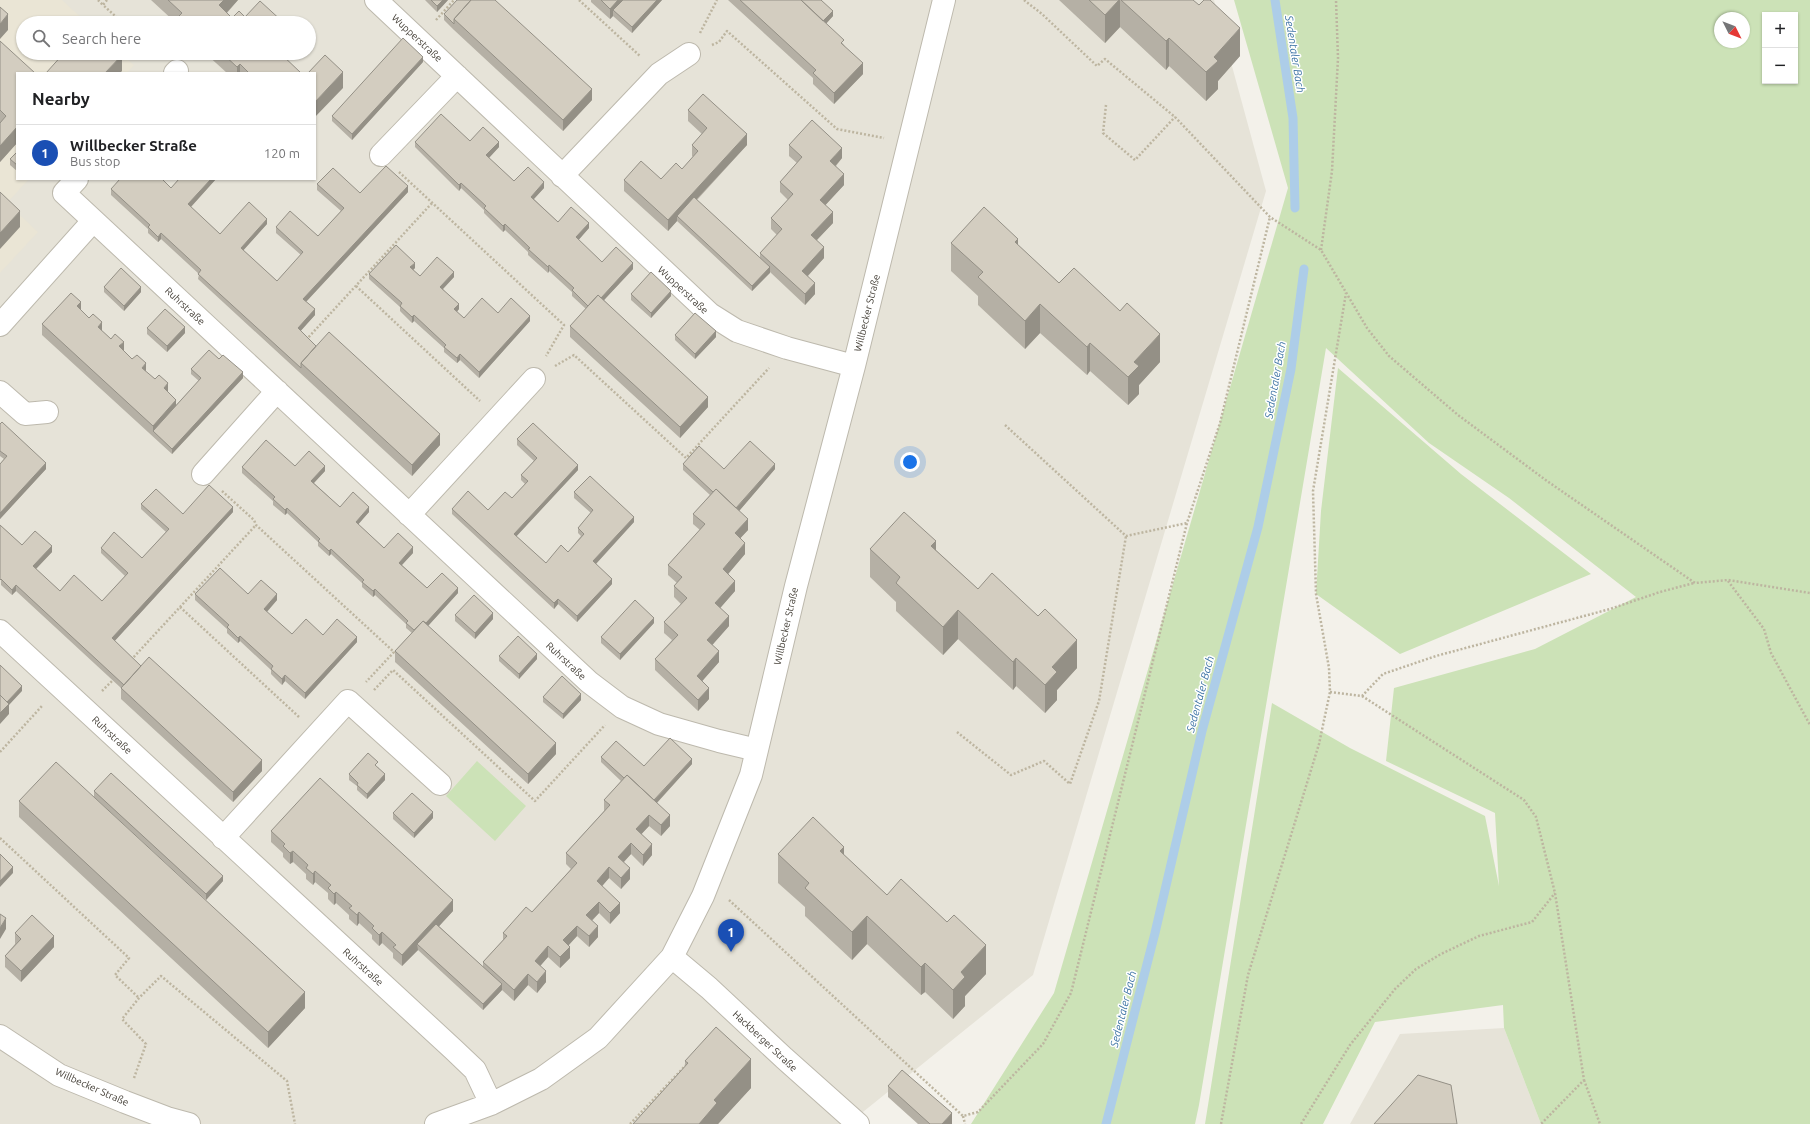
<!DOCTYPE html>
<html lang="en">
<head>
<meta charset="utf-8">
<style>
	:root { --surface:#fff; --page:#f6f6f6; --text:#202124; --muted:#757577; --line:#e0e0e0; --accent:#e15733 }
	body { margin:0; font-family:Ubuntu,sans-serif; background:var(--page); color:var(--text) }
	.controls { position:absolute; right:12px; top:12px; display:grid; overflow:hidden; border-radius:0px; box-shadow:0 1px 3px #0004 }
	.controls button { width:36px; height:36px; display:grid; place-items:center; padding:0; border:0; border-bottom:1px solid var(--line); background:var(--surface); color:var(--text); font:20px sans-serif }
	.compass { position:absolute; left:1714px; top:12px; width:36px; height:36px; border-radius:50%; background:var(--surface); box-shadow:0 1px 3px #0004; rotate:132deg }
	.you { position:absolute; left:910px; top:462px; width:14px; height:14px; margin:-10px; border:3px solid #fff; border-radius:50%; background:#1a73e8; box-shadow:0 0 0 6px #1a73e833 }
	.badge { display:grid; place-items:center; width:26px; height:26px; border-radius:50%; background:var(--accent); color:#fff; font-size:13px; font-weight:700 }
	.pin { position:absolute; translate:-50% -33px; filter:drop-shadow(0 1px 2px #0008) }
	.pin::after { content:''; position:absolute; top:21px; width:14px; height:12px; background:inherit; clip-path:polygon(0 0,100% 0,50% 100%) }
	.list { margin:0; padding:0; list-style:none }
	h2 { display:flex; justify-content:space-between; align-items:center; height:52px; margin:0; padding:0 16px; font-size:17px }
	h2 small { font-size:13px; font-weight:400; color:var(--muted) }
	.list li { display:grid; grid-template-columns:26px 1fr auto; gap:12px; align-items:center; box-sizing:border-box; height:56px; padding:0 16px; border-top:1px solid var(--line) }
	.list b { display:block; font-size:15px; white-space:nowrap }
	.list p { margin:0; font-size:13px; white-space:nowrap; color:var(--muted) }
	.list em { font-size:13px; font-style:normal; color:var(--muted) }
	.icon { flex:none; width:22px; height:22px; fill:none; stroke:currentColor; stroke-width:2; stroke-linecap:round; stroke-linejoin:round }
	.map { position:relative; flex:none; width:1810px; height:1124px; overflow:hidden }
	.search { position:absolute; background:var(--surface); box-shadow:0 1px 3px #0004; left:16px; top:16px; width:300px; height:44px; display:flex; align-items:center; gap:10px; box-sizing:border-box; padding:0 14px; border-radius:22px; color:var(--muted); font-size:15px }
	.panel { position:absolute; background:var(--surface); box-shadow:0 1px 3px #0004; left:16px; top:72px; width:300px; height:108px; border-radius:0px }
	.map>svg:first-child { display:block }
	.residential { fill:#e6e3d8; fill-rule:evenodd }
	.education { fill:#eae5d5 }
	.green { fill:#cce2b7; fill-rule:evenodd }
	.lines { fill:none; stroke-linecap:round; stroke-linejoin:round }
	.stream { stroke:#adcde8; stroke-width:9 }
	.minor-casing { stroke:#bdb9ad; stroke-width:24 }
	.path { stroke:#bdb5a0; stroke-width:2.5; stroke-dasharray:2 2; stroke-linecap:butt }
	.minor { stroke:#fff; stroke-width:22 }
	.wall { fill:#b5b0a5 }
	.shaded-wall { fill:#949086 }
	.building { fill:#d3cdc0; stroke:#949086 }
	.labels { text-anchor:middle; dominant-baseline:central; stroke-width:3; stroke-linejoin:round; paint-order:stroke }
	.street-label { font-size:10px; fill:#464139; stroke:#fff }
	.water-label { font-size:11px; font-style:italic; fill:#3e74a5; stroke:#fff }
</style>
</head>
<body>
<div class="map">
<svg width="1810" height="1124" viewBox="0 0 1810 1124">
	<rect width="100%" height="100%" fill="#f3f1ea"/>
	<path class="residential" d="M0 0H1214L1266 191 1033 975 848 1124H0ZM23 23H309V53H23ZM17 73H315V179H17Z
		M1504 1028 1541 1124H1350L1400 1034Z"/>
	<path class="education" d="M0 0H62L87 23H23V53H120L134 65 127 73H17V179H29L7 203 38 232 0 273Z"/>
	<path class="green" d="M1234 0H1810V1124H1541L1504 1028 1503 1005 1375 1022 1323 1124H1205L1272 703 1350 748 1485 816 1499 886 1495 813 1386 761 1394 688 1535 649 1636 597 1509 498 1429 443 1326 348 1199 1105 1195 1124H971L1054 993 1288 188ZM1765 15H1795V81H1765ZM1720 18H1744V42H1720Z
		M1338 368 1461 474 1591 574 1400 654 1316 594 1321 511Z
		M477 761 526 806 495 841 446 796Z"/>
	<g class="lines">
		<path class="stream" d="M1275 0 1293 118 1295 208
			M1106 1124 1155 933 1202 731 1258 527 1291 369 1304 269"/>
		<defs>
			<path id="minor" d="M376 0 710 314 737 331 787 348 854 366
				M175 73 177 71
				M381 155 457 76
				M562 176 659 74 689 54
				M77 179 64 193 589 682 622 707 659 724 719 741 757 750
				M0 325 93 221
				M0 392 25 414 47 412
				M203 474 277 391
				M409 515 534 379
				M0 631 454 1050 475 1070 491 1104
				M223 838 348 701 440 784
				M672 957 709 988 784 1058 858 1124
				M0 1036 59 1075 125 1102 167 1118 189 1124
				M436 1124 491 1104 541 1079 598 1038 672 957 703 896 751 775 796 586 854 366 944 0"/>
		</defs>
		<use href="#minor" class="minor-casing"/>
		<path class="path" d="M98 0 103 5
			M107 0 103 5 123 23
			M579 0 640 56
			M1024 0 1042 14 1097 66 1105 59 1175 117 1270 217 1321 250 1367 328 1389 356 1458 415 1547 481 1695 583 1728 580 1810 593
			M436 20 454 0
			M700 33 717 0
			M712 45 719 42 727 31 837 129 884 138
			M1106 105 1103 133 1135 160 1175 117
			M399 172 564 325 546 356
			M1321 250 1332 171 1338 58 1336 0
			M356 286 480 401
			M306 340 432 203
			M555 366 574 355 686 458 769 368
			M1005 425 1126 536 1187 523
			M222 491 254 520 256 525 394 652 366 682
			M1728 581 1764 629 1771 653 1810 725
			M180 607 299 717
			M131 660 256 525
			M374 690 393 670 535 801 605 725
			M102 691 113 680
			M1330 692 1362 696 1383 674 1436 656 1610 609 1660 592 1694 583
			M1362 696 1524 800 1536 817 1555 893 1584 1080 1541 1124
			M957 732 1011 775 1044 761 1070 784 1099 701 1126 536
			M0 752 42 706
			M0 838 129 958 115 975 139 998
			M729 900 963 1116 978 1112 1043 1044 1071 993 1187 523 1220 423 1270 217
			M134 1078 146 1044 122 1019 139 998 161 976 287 1081 295 1124
			M1584 1080 1600 1124
			M963 1116 965 1124
			M630 1124 687 1064
			M1221 1124 1248 975 1319 744 1330 692 1329 668 1316 594 1313 491 1346 293
			M1301 1124 1350 1045 1395 989 1416 969 1441 954 1479 936 1532 922 1555 893"/>
		<use href="#minor" class="minor"/>
	</g>
	<path class="wall" d="M151 0H238L227 13 232 18 245 17 284 23H176Z
		M425 0H448L437 12Z
		M457 0 592 100 563 131 454 30 444 20V14Z
		M591 0H662L632 33 613 16 610 19 591 2Z
		M728 0H801L833 16 826 24 844 45 863 74 834 104 813 84V78Z
		M1059 0H1193L1240 56 1218 81V89L1206 101 1169 66 1166 70 1120 27 1105 43Z
		M0 41 17 143 0 162Z
		M205 53H291L286 59 301 73H227Z
		M423 62 352 140 332 121V116Z
		M688 110 747 145 697 200 760 258V253L777 235 771 229V218L788 200 780 192V182L797 163 789 156V145L842 158 836 166 844 185 825 205 833 223 817 240 824 258 808 276 815 294 805 305 770 272 752 291 677 221 668 231 624 191V180L661 179 682 169 693 157 692 156V145L702 134 688 121Z
		M470 141 499 147 489 158 514 181 544 188 534 199 558 222 589 228 578 240 602 262 633 269 604 300 708 407 680 438 570 337V326L586 309 572 296V292L549 271 548 273 528 255V252L505 230 503 232 484 213V210L461 188 459 191 415 147V142Z
		M17 152V171L10 165V159Z
		M179 179H216L191 207 220 234 267 224 243 250 277 281 301 255 276 233V227L318 236 341 211 317 190V184L360 193 408 192 306 302 315 315 300 331 316 346 440 445 412 476 198 279 199 274 161 239 158 242 148 233V229L111 195V189L171 188Z
		M951 243 1018 245 1059 283 1160 362 1139 385V394L1128 405 1090 371 1087 375 1040 333 1025 349 978 305V296L951 271Z
		M415 268 413 270 420 276 454 277 443 289 459 309 457 312 464 318 498 313 530 321 479 378 460 360 457 363 444 352V348L414 321 412 323 400 311V307L369 279V274Z
		M104 287 141 292 124 311 104 292Z
		M631 294 671 296 651 318 631 300Z
		M81 310 102 331 168 392 176 405 199 381 191 374V369L219 359 243 378 172 454 42 335V324Z
		M147 328 185 333 167 352 147 334Z
		M675 335 716 337 695 359 675 340Z
		M0 424 46 469 0 519V464L4 459 0 456Z
		M517 439 578 470 516 536 546 563 568 552 581 536 578 533V528L591 513 574 498V492L634 522 596 564 612 584 577 622 558 604 554 609 452 514V509L488 510 512 498 525 484 521 480V475L534 461 517 445Z
		M683 464 724 469H775L739 511 748 530 740 538 745 554 728 574 735 591 720 608 729 626 712 645 719 662 702 681 709 699 698 711 655 670V659L672 640 664 633V622L681 604 674 597V586L677 583 668 575V565L700 530 693 524V514L710 495 683 470Z
		M295 466 325 471 314 483 340 507 369 512 358 524 384 548 413 553 402 565 427 588 458 593 428 626 556 754 528 784 395 662V651L412 633 406 628V624L375 595 373 597 362 587V583L331 554 329 556 318 546V542L287 513 285 515 273 505V501L242 473V467Z
		M141 504 183 514 233 512 114 641 141 666 262 771 233 802 121 699V688L16 591 12 595 1 585 0 525 22 545 52 552 36 569 60 591 102 601 125 576 101 553V548L142 558 166 532 141 509Z
		M870 549 936 550 978 589 1077 668 1057 690V700L1045 713 1016 686 1013 690 958 639 943 655 896 611V602L870 577Z
		M195 594H248L277 600 267 612 292 634 323 635 357 642 305 699 285 681 282 685 271 674V670L240 641 238 643 227 633V629L195 600Z
		M455 615 493 619 475 639 455 621Z
		M654 623 620 660 601 643V637Z
		M499 656 537 659 519 679 499 661Z
		M543 697 581 700 563 719 543 702Z
		M601 757 644 766 692 764 657 803 670 826 661 836 649 826 641 834 652 855 643 866 631 854 624 862 630 879 621 889 609 878 602 886 620 913 610 924 599 913 592 921 598 937 589 947 577 936 569 945 570 958 560 968 548 957 540 966 546 982 537 993 528 985 514 1001 502 990 483 1010 418 950 402 966 393 958V953L382 943 379 946 372 939V935L359 923 357 926 349 919V915L336 903 334 905 328 899V893L315 882 313 885 306 879V874L293 862 290 864 283 857V853L271 842V831L453 911 439 926 483 967V962L503 940V933L532 912 571 869 566 864V853L604 811V800L621 781 601 762Z
		M378 767 385 780 367 799 357 790V786L349 780V774Z
		M94 791 223 881 206 900 94 797Z
		M19 801 305 1008 268 1048 19 817Z
		M393 813 433 818 414 838 393 819Z
		M778 854 844 855 887 895 986 974 965 996V1006L953 1019 925 992 921 995 867 944 852 960 805 916V907L778 883Z
		M15 933 54 947 21 982 5 967V956L15 944Z
		M685 1061 751 1088 718 1124H633L685 1067Z
		M888 1086 952 1124H918L888 1097Z"/>
	<path class="shaded-wall" d="M224 0H238L219 21V5Z
		M443 0H448L437 12V6Z
		M618 0H628L613 10V16L610 19V9Z
		M657 0H662L632 33V27Z
		M1119 0H1120V27L1105 43V15Z
		M833 11V16L820 30V24Z
		M8 14V30L0 39V24Z
		M1240 28V56L1218 81V89L1206 101V72L1214 57Z
		M1169 38V66L1166 70V41Z
		M278 53H291L278 67Z
		M122 55V71L120 73H105Z
		M423 57V62L352 140V134Z
		M863 63V74L834 104V93Z
		M240 64V73H237V67Z
		M343 72V88L315 117V102Z
		M592 89V100L563 131V120Z
		M17 127V143L0 162V146Z
		M747 134V145L679 218 677 216V221L668 231V220Z
		M499 142V147L486 161V155Z
		M842 148V158L830 172V161Z
		M844 174V185L820 211V200Z
		M211 179H216L188 210V204Z
		M544 182V188L531 202V197Z
		M461 183V188L459 191V185Z
		M408 186V192L303 305V299Z
		M20 211V227L0 249V233Z
		M833 212V223L811 246V235Z
		M267 219V224L241 253V248Z
		M589 223V228L576 243V237Z
		M505 224V230L503 232V226Z
		M161 233V239L158 242V237Z
		M1018 239V267L1015 242Z
		M824 247V258L802 282V271Z
		M415 263V268L410 273V267Z
		M633 263V269L591 314V309Z
		M549 265V271L548 273V267Z
		M770 267V273L752 291V286Z
		M454 272V277L440 292V287Z
		M815 283V294L805 305V294Z
		M141 287V292L124 311V306Z
		M671 291V296L651 318V313Z
		M81 302V312L77 306Z
		M459 304V309L454 315V309Z
		M1040 304V333L1025 349V321Z
		M315 309V315L298 334V328Z
		M414 315V321L412 323V317Z
		M530 316V321L479 378V372Z
		M102 322V333L98 327Z
		M185 327V333L167 352V346Z
		M716 331V337L695 359V354Z
		M1160 334V362L1139 385V394L1128 405V377L1134 362Z
		M124 342V353L119 346Z
		M1090 343V371L1087 375V347Z
		M460 354V360L457 363V358Z
		M146 363V374L142 368Z
		M243 372V378L172 454V449Z
		M168 383V394L164 388Z
		M708 397V407L680 438V427Z
		M176 400V411L153 431V436V426Z
		M440 434V445L412 476V465Z
		M46 463V469L0 519V513Z
		M775 464V469L734 517V511Z
		M578 465V470L514 539V534Z
		M325 466V471L311 486V481Z
		M233 507V512L112 644V638Z
		M369 507V512L356 527V522Z
		M287 508V513L285 515V510Z
		M634 517V522L593 567V561Z
		M748 519V530L735 544V533Z
		M936 541V570L931 546Z
		M745 543V554L723 580V569Z
		M52 546V552L33 572V566Z
		M413 547V553L399 568V563Z
		M331 549V554L329 556V551Z
		M612 579V584L577 622V616Z
		M735 581V591L715 614V603Z
		M16 585V591L12 595V590Z
		M458 588V593L417 638V632Z
		M375 589V595L373 597V591Z
		M277 594V600L264 615V609Z
		M558 599V604L554 609V603Z
		M958 610V639L943 655V627Z
		M493 613V619L475 639V633Z
		M729 616V626L707 651V640Z
		M654 618V623L620 660V654Z
		M240 636V641L238 643V638Z
		M357 637V642L305 699V693Z
		M1077 640V668L1057 690V700L1045 713V685L1052 667Z
		M719 651V662L697 687V676Z
		M537 654V659L519 679V674Z
		M1016 658V686L1013 690V662Z
		M285 675V681L282 685V679Z
		M22 686V691L9 705V714L0 724V713L4 705Z
		M709 688V699L698 711V700Z
		M581 694V700L563 719V714Z
		M556 743V754L528 784V774Z
		M692 759V764L652 808V803Z
		M262 760V771L233 802V792Z
		M385 774V780L367 799V794Z
		M433 812V818L414 838V833Z
		M649 815V826L636 840V829Z
		M670 815V826L661 836V825Z
		M631 843V854L618 868V857Z
		M652 844V855L643 866V855Z
		M844 847V875L840 851Z
		M293 851V862L290 864V853Z
		M13 867V873L0 887V881Z
		M609 867V878L597 892V881Z
		M630 868V879L621 889V878Z
		M315 871V882L313 885V874Z
		M223 876V881L206 900V894Z
		M336 892V903L334 905V894Z
		M453 900V911L420 947 417 944 418 950 402 966V955Z
		M599 902V913L586 926V915Z
		M620 903V913L610 924V913Z
		M359 912V923L357 926V915Z
		M867 916V944L852 960V932Z
		M6 918V929L0 939V928Z
		M577 926V936L563 951V940Z
		M598 926V937L589 947V936Z
		M382 932V943L379 946V935Z
		M54 936V947L21 982V971Z
		M986 945V974L965 996V1006L953 1019V990L961 972Z
		M548 946V957L535 972V961Z
		M570 947V958L560 968V957Z
		M925 963V992L921 995V967Z
		M546 971V982L537 993V982Z
		M528 974V985L514 1001V990Z
		M502 984V990L483 1010V1004Z
		M305 992V1008L268 1048V1032Z
		M751 1059V1088L718 1124H699L714 1100Z
		M952 1113V1124H942Z"/>
	<path class="building" d="M168 0H224L219 5 232 18 239 11 245 17 260 1 284 23H184L178 17 182 13Z
		M431 0H443L437 6Z
		M457 0H471L454 19V24L444 14Z
		M471 0H495L592 89 563 120 454 19Z
		M601 0H618L610 9Z
		M623 0H657L632 27 613 10Z
		M740 0H801L844 40 841 43 863 63 834 93 813 73 816 70Z
		M801 0H821L833 11 823 21Z
		M1089 0H1119L1105 15Z
		M1121 0H1193L1199 5 1204 0H1210L1240 28 1214 57 1218 61 1206 72 1169 38 1166 41Z
		M0 7 8 14 0 24Z
		M403 38 423 57 352 134 332 116Z
		M0 41 35 73H17V127L0 146V123L6 116 0 110Z
		M64 53H119L122 55 105 73H46Z
		M222 53H280L301 73H249L240 64 237 67Z
		M325 55 343 72 315 102V73H308Z
		M703 94 747 134 668 220 624 180 641 161 661 179 676 163 682 169 698 151 692 145 707 128 688 110Z
		M441 114 470 141 483 127 499 142 486 155 514 181 528 167 544 182 531 197 558 222 571 207 589 223 576 237 602 262 616 247 633 263 601 298 598 295 588 306 572 290 574 288 549 265 548 267 528 249 530 248 505 224 503 226 484 208 486 206 461 183 459 185 415 142Z
		M812 120 842 148 830 161 844 174 820 200 833 212 811 235 824 247 802 271 815 283 805 294 760 253 782 229 771 218 793 194 780 182 802 157 789 145Z
		M17 152V165L10 159Z
		M386 166 408 186 303 299 315 309 298 328 316 346 301 363V368L198 274 201 270 161 233 158 237 148 227 150 225 111 189 120 179H162L171 188 179 179H211L188 204 220 234 249 202 267 219 241 248 277 281 303 252 276 227 290 211 318 236 344 208 317 184 333 168 360 193Z
		M0 192 20 211 0 233Z
		M694 197 770 267 752 286 677 216Z
		M984 207 1018 239 1015 242 1059 283 1074 268 1120 311 1127 303 1160 334 1134 362 1139 366 1128 377 1090 343 1087 347 1040 304 1025 321 978 277 983 272 951 243Z
		M396 245 415 263 410 267 420 276 437 257 454 272 440 287 459 304 454 309 464 318 482 298 498 313 511 298 530 316 479 372 460 354 457 358 444 347 446 345 414 315 412 317 400 306 402 303 369 274Z
		M121 268 141 287 124 306 104 287Z
		M651 272 671 291 651 313 631 294Z
		M71 293 81 302 77 306 89 318 93 314 102 322 98 327 111 339 115 334 124 342 119 346 132 359 137 355 146 363 142 368 155 379 159 375 168 383 164 388 176 400 153 426 42 324Z
		M598 295 708 397 680 427 570 326Z
		M165 309 185 327 167 346 147 328Z
		M695 313 716 331 695 354 675 335Z
		M329 332 440 434 412 465 301 363Z
		M209 350 219 359 223 355 243 372 172 449 153 431 201 378 191 369Z
		M2 422 46 463 0 513V464L7 456 0 451V424Z
		M533 423 578 465 514 534 546 563 561 545 568 552 584 534 578 528 593 510 574 492 590 476 634 517 593 561 612 579 577 616 558 599 554 603 452 509 468 491 488 510 505 492 512 498 528 481 521 475 537 458 517 439Z
		M266 440 295 466 309 451 325 466 311 481 340 507 353 492 369 507 356 522 384 548 398 533 413 547 399 563 427 588 442 573 458 588 426 623 423 621 414 630 406 623 408 621 375 589 373 591 362 582 364 580 331 549 329 551 318 541 320 539 287 508 285 510 273 499 275 497 242 467Z
		M750 441 775 464 736 508 716 489 713 492 683 464 699 446 724 469Z
		M209 485 233 507 112 638 141 666 124 685 16 585 12 590 1 579 0 580V525L22 545 35 531 52 546 33 566 60 591 74 575 102 601 128 573 101 548 114 532 142 558 169 529 141 504 156 489 183 514Z
		M716 489 748 519 735 533 745 543 723 569 735 581 715 603 729 616 707 640 719 651 697 676 709 688 698 700 655 659 678 635 664 622 687 598 674 586 682 577 668 565 705 524 693 514Z
		M904 512 936 541 931 546 978 589 992 573 1038 616 1045 609 1077 640 1052 667 1057 672 1045 685 1016 658 1013 662 958 610 943 627 896 583 900 577 870 549Z
		M220 568 248 594 261 580 277 594 264 609 292 634 306 619 323 635 337 619 357 637 305 693 285 675 282 679 271 669 273 666 240 636 238 638 227 627 229 625 195 594Z
		M474 595 493 613 475 633 455 615Z
		M635 600 654 618 620 654 601 637Z
		M423 621 556 743 528 774 395 651Z
		M518 636 537 654 519 674 499 656Z
		M149 657 262 760 233 792 121 688Z
		M0 665 22 686 7 702 0 695Z
		M562 676 581 694 563 714 543 697Z
		M0 695 9 704 0 713Z
		M670 738 692 759 654 800 627 775 624 778 601 757 616 741 644 766Z
		M368 753 378 762 375 765 385 774 367 794 357 785 358 783 349 774Z
		M56 762 305 992 268 1032 19 801Z
		M111 773 223 876 206 894 94 791Z
		M627 775 670 815 661 825 649 815 636 829 652 844 643 855 631 843 618 857 630 868 621 878 609 867 597 881 620 903 610 913 599 902 586 915 598 926 589 936 577 926 563 940 570 947 560 957 548 946 535 961 546 971 537 982 528 974 514 990 483 962 507 936 503 933 526 907 532 912 577 863 566 853 610 805 604 800Z
		M320 778 453 900 402 955 393 947 396 945 382 932 379 935 372 928 374 926 359 912 357 915 349 908 352 906 336 892 334 894 328 888 331 885 315 871 313 874 306 868 308 865 293 851 290 853 283 846 285 844 271 831Z
		M412 793 433 812 414 833 393 813Z
		M813 817 844 847 840 851 887 895 901 879 947 922 954 915 986 945 961 972 965 977 953 990 925 963 921 967 867 916 852 932 805 888 809 883 778 854Z
		M0 854 13 867 0 881Z
		M0 914 6 918 0 928Z
		M32 915 54 936 21 971 5 956 21 939 15 933Z
		M436 924 502 984 483 1004 417 944Z
		M716 1027 751 1059 714 1100 717 1103 699 1124H633L688 1063 685 1061Z
		M902 1070 952 1113 942 1124H930L888 1086Z
		M1418 1075 1451 1085 1457 1124H1374Z"/>
	<g class="labels">
		<g class="street-label">
			<text transform="translate(417 38) rotate(43)">Wupperstraße</text>
			<text transform="translate(683 290) rotate(43)">Wupperstraße</text>
			<text transform="translate(185 306) rotate(43)">Ruhrstraße</text>
			<text transform="translate(867 313) rotate(-76)">Willbecker Straße</text>
			<text transform="translate(786 626) rotate(-77)">Willbecker Straße</text>
			<text transform="translate(566 661) rotate(43)">Ruhrstraße</text>
			<text transform="translate(112 735) rotate(43)">Ruhrstraße</text>
			<text transform="translate(363 967) rotate(42)">Ruhrstraße</text>
			<text transform="translate(765 1041) rotate(43)">Hackberger Straße</text>
			<text transform="translate(92 1087) rotate(24)">Willbecker Straße</text>
		</g>
		<g class="water-label">
			<text transform="translate(1295 54) rotate(81)">Sedentaler Bach</text>
			<text transform="translate(1275 380) rotate(-80)">Sedentaler Bach</text>
			<text transform="translate(1200 694) rotate(-75)">Sedentaler Bach</text>
			<text transform="translate(1123 1009) rotate(-76)">Sedentaler Bach</text>
		</g>
	</g>
</svg>
<div class="controls">
<button>+</button>
<button>−</button>
</div>
<svg class="compass" viewBox="-18 -18 36 36"><path d="M0-13l5 13h-10z" fill="#e53935"/><path d="M0 13l5-13h-10z" fill="#757577"/></svg>
<div class="you"></div>
<div class="pin badge" style="left:731px;top:952px;background:#1a4fb4">1</div>
<div class="search"><svg class="icon" aria-label="search" viewBox="0 0 24 24"><circle cx="10" cy="10" r="6"/><path d="M15 15l6 6"/></svg>Search here</div>
<section class="panel">
<h2>Nearby<small></small></h2>
<ul class="list">
<li><span class="badge" style="background:#1a4fb4">1</span><div><b>Willbecker Straße</b><p>Bus stop</p></div><em>120 m</em></li>
</ul>
</section>
</div>
</body>
</html>
